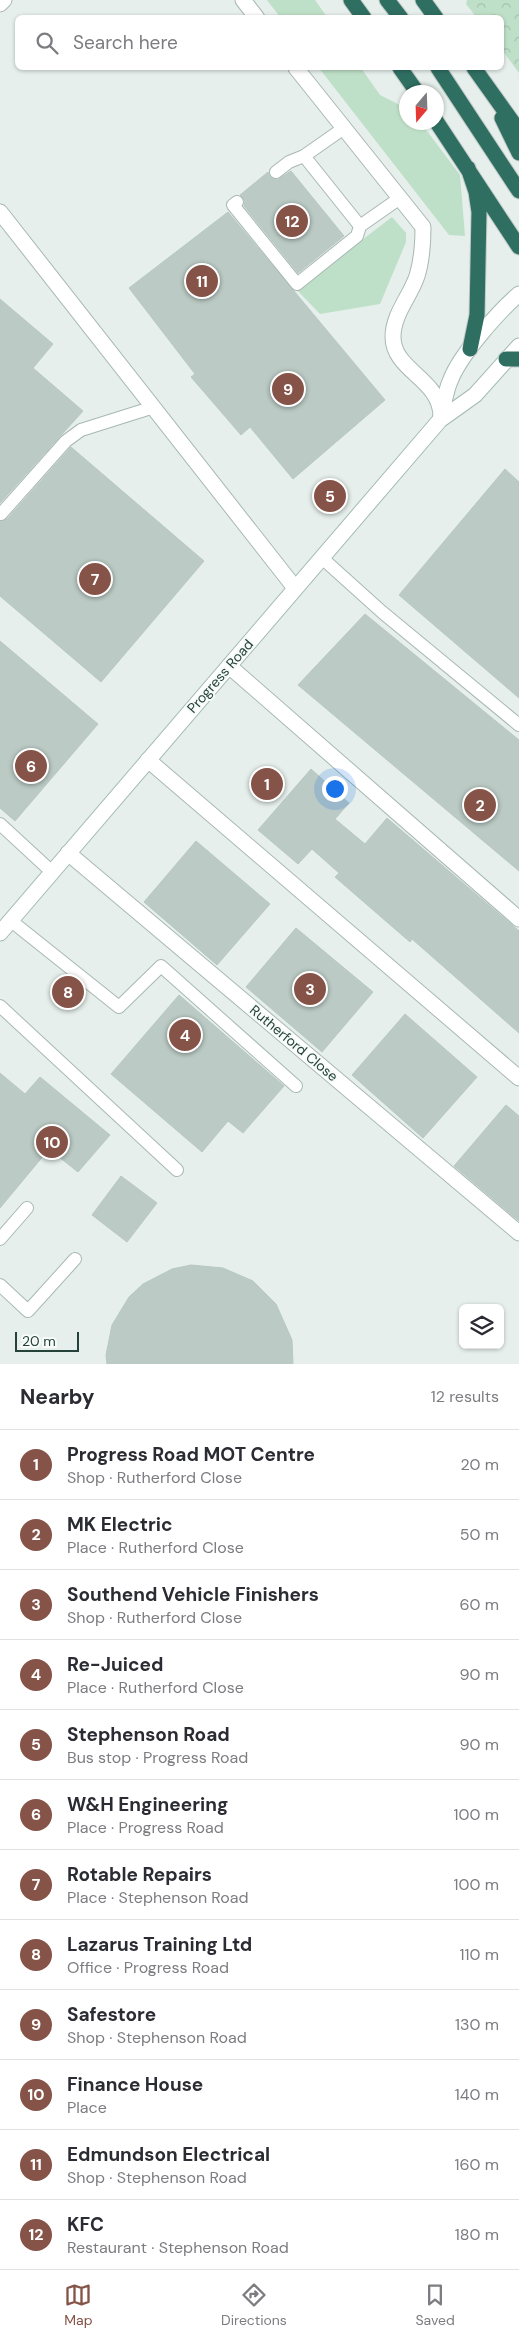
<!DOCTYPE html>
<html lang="en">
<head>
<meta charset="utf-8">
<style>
	:root { --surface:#fff; --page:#f7f7f7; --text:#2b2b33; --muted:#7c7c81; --line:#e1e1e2; --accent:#855347 }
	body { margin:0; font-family:"DM Sans",sans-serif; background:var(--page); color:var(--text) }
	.controls { position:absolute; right:15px; bottom:15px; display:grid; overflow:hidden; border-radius:8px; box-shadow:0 1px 4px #0004 }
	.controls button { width:45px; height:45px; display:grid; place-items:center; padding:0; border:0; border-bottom:1px solid var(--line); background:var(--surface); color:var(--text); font:25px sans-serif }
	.compass { position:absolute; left:399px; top:85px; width:45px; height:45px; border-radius:50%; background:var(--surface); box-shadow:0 1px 4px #0004; rotate:199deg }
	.scale { position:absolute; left:15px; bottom:12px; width:64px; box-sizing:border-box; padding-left:5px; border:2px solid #24423a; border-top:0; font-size:14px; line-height:18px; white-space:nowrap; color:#24423a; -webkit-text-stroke:4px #f7fbf9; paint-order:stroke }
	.you { position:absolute; left:334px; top:788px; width:18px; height:18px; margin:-12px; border:4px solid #fff; border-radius:50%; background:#1a73e8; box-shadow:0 0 0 8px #1a73e833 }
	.badge { display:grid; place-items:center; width:32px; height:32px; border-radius:50%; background:var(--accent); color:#fff; font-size:16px; font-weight:700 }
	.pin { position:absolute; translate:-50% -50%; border:2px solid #fff; box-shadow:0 1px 5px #0006 }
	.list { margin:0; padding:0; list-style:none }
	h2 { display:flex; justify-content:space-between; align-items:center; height:65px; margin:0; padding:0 20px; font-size:21px }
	h2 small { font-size:16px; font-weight:400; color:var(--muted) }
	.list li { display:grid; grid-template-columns:32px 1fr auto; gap:15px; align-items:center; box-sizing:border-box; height:70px; padding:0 20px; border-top:1px solid var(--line) }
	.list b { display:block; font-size:19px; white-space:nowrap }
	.list p { margin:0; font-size:16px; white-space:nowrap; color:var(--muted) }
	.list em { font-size:16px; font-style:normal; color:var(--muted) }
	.icon { flex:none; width:28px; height:28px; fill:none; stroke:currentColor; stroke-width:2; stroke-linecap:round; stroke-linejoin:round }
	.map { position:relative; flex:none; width:519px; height:1364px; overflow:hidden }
	.search { position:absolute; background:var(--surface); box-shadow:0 1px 4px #0004; left:15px; right:15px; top:15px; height:55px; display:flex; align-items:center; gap:12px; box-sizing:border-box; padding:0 18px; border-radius:8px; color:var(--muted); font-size:19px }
	.sheet { height:905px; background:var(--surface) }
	nav { display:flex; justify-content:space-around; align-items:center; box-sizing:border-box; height:70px; border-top:1px solid var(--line); background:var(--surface); font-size:14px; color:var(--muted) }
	nav a { display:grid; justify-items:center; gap:2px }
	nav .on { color:var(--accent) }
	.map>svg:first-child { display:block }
	.green { fill:#bfe0c8 }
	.forest { fill:url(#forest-crowns) }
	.building { fill:#bbcac4; stroke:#b8c9c2 }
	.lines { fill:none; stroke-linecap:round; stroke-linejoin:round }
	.lane-casing { stroke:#a8b8b2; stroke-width:14 }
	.street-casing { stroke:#a8b8b2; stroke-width:17 }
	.secondary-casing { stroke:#a4bbb3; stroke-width:17 }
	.highway-casing { stroke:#c2cac8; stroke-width:17 }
	.lane { stroke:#fff; stroke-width:12 }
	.street { stroke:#fff; stroke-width:15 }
	.secondary { stroke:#fff; stroke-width:15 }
	.highway { stroke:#2f6f62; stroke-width:15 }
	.labels { text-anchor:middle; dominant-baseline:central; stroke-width:4; stroke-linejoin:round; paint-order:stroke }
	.street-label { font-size:14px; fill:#24423a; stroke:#f7fbf9 }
</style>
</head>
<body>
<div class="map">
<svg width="519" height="1364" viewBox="0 0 519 1364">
	<defs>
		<pattern id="forest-crowns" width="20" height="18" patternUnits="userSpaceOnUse" patternTransform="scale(1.25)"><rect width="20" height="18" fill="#bfe0c8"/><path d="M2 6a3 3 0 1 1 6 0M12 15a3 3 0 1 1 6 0" fill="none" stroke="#a4c1ad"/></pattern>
	</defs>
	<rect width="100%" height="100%" fill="#e6efeb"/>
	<path class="green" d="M267 0H315L327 17H280Z
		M319 68H361L380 95 406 108V122L421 123 460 175 465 236 449 235Z
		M392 217 406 233V242L380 304 320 314 297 290Z"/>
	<path class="forest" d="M467 0H519V73L502 50V18L476 17 466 4Z"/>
	<path class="building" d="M291 171 344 236 298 273 244 206 245 201 240 195 268 172 270 177 277 180Z
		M228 212 385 400 293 479 250 427 241 435 191 377 195 374 129 288Z
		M0 299 53 344 33 368 83 411 0 503Z
		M71 447 204 561 101 682 0 596V522L7 519Z
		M505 469 519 482V698L399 595Z
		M365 614 519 740V871L298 685Z
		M0 641 98 724 15 821 0 808Z
		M311 769 349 803 335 819 365 844 387 818 519 931V1033L412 939 410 942 335 877 339 873 312 849 298 864 258 830Z
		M196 841 270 904 217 965 144 902Z
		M296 928 373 992 322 1052 246 987Z
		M179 995 284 1086 243 1133 228 1121 202 1152 111 1074Z
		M405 1014 477 1077 423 1138 352 1075Z
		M0 1073 25 1094 40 1077 110 1135 78 1172 49 1149 0 1208Z
		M506 1105 519 1116V1221L454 1166Z
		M121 1176 157 1203 127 1242 92 1215Z
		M191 1265 223 1268 253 1281 276 1304 292 1340 293 1364H107L106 1355 112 1325 129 1297 143 1284 172 1269Z"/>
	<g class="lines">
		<defs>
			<path id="lane" d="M344 128 304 156 360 226 400 198
				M276 172 289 162 304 156
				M237 202 233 205 297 284 357 236 360 226
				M1 514 66 441 81 430 154 407
				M322 558 382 612 519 725
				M0 824 52 872
				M10 920 119 1007 161 966 296 1086
				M0 1006 177 1170
				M0 1239 27 1208
				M0 1285 28 1311 75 1259"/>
			<path id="street" d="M243 0 257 18
				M0 4 4 0
				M296 68 423 227C423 243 422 260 417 276 410 297 393 314 393 337 393 371 441 379 441 417
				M0 212 295 588
				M229 666 519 919
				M148 760 519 1078
				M68 853 519 1233"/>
			<path id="secondary" d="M440 420C444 407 445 391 451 379 461 354 499 311 519 294
				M0 933 440 420 475 395 519 346"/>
			<path id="highway" d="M351 0 364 18
				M387 0 401 18
				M423 0 436 18
				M400 68 417 92
				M438 68 519 191
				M474 68 519 131
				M502 118 519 153
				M436 121 519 247
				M468 168 476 192 479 212 477 315 470 349
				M506 359H519"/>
		</defs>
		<use href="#lane" class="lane-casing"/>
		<use href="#street" class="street-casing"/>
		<use href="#secondary" class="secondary-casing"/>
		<use href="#highway" class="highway-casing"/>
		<use href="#lane" class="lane"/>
		<use href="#street" class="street"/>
		<use href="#secondary" class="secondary"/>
		<use href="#highway" class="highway"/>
	</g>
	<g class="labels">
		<g class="street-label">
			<text transform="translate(220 676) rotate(-49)">Progress Road</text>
			<text transform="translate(294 1043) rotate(40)">Rutherford Close</text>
		</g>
	</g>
</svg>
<div class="controls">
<button><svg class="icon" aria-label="layers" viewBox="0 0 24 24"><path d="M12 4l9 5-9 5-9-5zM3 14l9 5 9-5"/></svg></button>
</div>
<svg class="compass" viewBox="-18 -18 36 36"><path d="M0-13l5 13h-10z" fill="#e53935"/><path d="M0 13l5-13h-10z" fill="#7c7c81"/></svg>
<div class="scale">20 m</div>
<div class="you"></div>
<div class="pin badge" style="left:267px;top:784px">1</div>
<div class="pin badge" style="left:480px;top:805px">2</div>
<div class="pin badge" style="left:310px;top:989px">3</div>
<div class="pin badge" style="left:185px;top:1035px">4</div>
<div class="pin badge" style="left:330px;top:496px">5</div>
<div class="pin badge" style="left:31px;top:766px">6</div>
<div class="pin badge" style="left:95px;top:579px">7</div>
<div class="pin badge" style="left:68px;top:992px">8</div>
<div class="pin badge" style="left:288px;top:389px">9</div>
<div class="pin badge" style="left:52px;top:1142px">10</div>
<div class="pin badge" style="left:202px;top:281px">11</div>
<div class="pin badge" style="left:292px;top:221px">12</div>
<div class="search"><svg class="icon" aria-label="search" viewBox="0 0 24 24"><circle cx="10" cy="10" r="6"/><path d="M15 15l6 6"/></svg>Search here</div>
</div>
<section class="sheet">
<h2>Nearby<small>12 results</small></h2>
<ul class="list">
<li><span class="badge">1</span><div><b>Progress Road MOT Centre</b><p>Shop · Rutherford Close</p></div><em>20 m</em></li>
<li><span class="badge">2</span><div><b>MK Electric</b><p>Place · Rutherford Close</p></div><em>50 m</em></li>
<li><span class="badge">3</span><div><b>Southend Vehicle Finishers</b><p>Shop · Rutherford Close</p></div><em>60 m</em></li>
<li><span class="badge">4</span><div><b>Re-Juiced</b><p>Place · Rutherford Close</p></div><em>90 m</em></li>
<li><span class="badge">5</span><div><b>Stephenson Road</b><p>Bus stop · Progress Road</p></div><em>90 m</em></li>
<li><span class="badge">6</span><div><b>W&amp;H Engineering</b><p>Place · Progress Road</p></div><em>100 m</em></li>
<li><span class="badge">7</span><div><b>Rotable Repairs</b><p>Place · Stephenson Road</p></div><em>100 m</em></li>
<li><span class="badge">8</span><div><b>Lazarus Training Ltd</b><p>Office · Progress Road</p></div><em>110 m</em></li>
<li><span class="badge">9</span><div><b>Safestore</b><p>Shop · Stephenson Road</p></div><em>130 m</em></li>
<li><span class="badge">10</span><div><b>Finance House</b><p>Place</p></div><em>140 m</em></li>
<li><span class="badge">11</span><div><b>Edmundson Electrical</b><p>Shop · Stephenson Road</p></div><em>160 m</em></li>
<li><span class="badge">12</span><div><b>KFC</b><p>Restaurant · Stephenson Road</p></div><em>180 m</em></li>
</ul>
</section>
<nav>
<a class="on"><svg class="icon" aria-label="map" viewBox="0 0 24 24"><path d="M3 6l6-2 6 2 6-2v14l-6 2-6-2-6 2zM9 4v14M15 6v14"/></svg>Map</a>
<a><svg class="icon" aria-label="directions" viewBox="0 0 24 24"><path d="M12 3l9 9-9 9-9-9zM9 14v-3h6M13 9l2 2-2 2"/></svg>Directions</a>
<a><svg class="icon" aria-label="saved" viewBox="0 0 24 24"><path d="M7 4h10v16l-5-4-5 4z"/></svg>Saved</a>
</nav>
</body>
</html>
